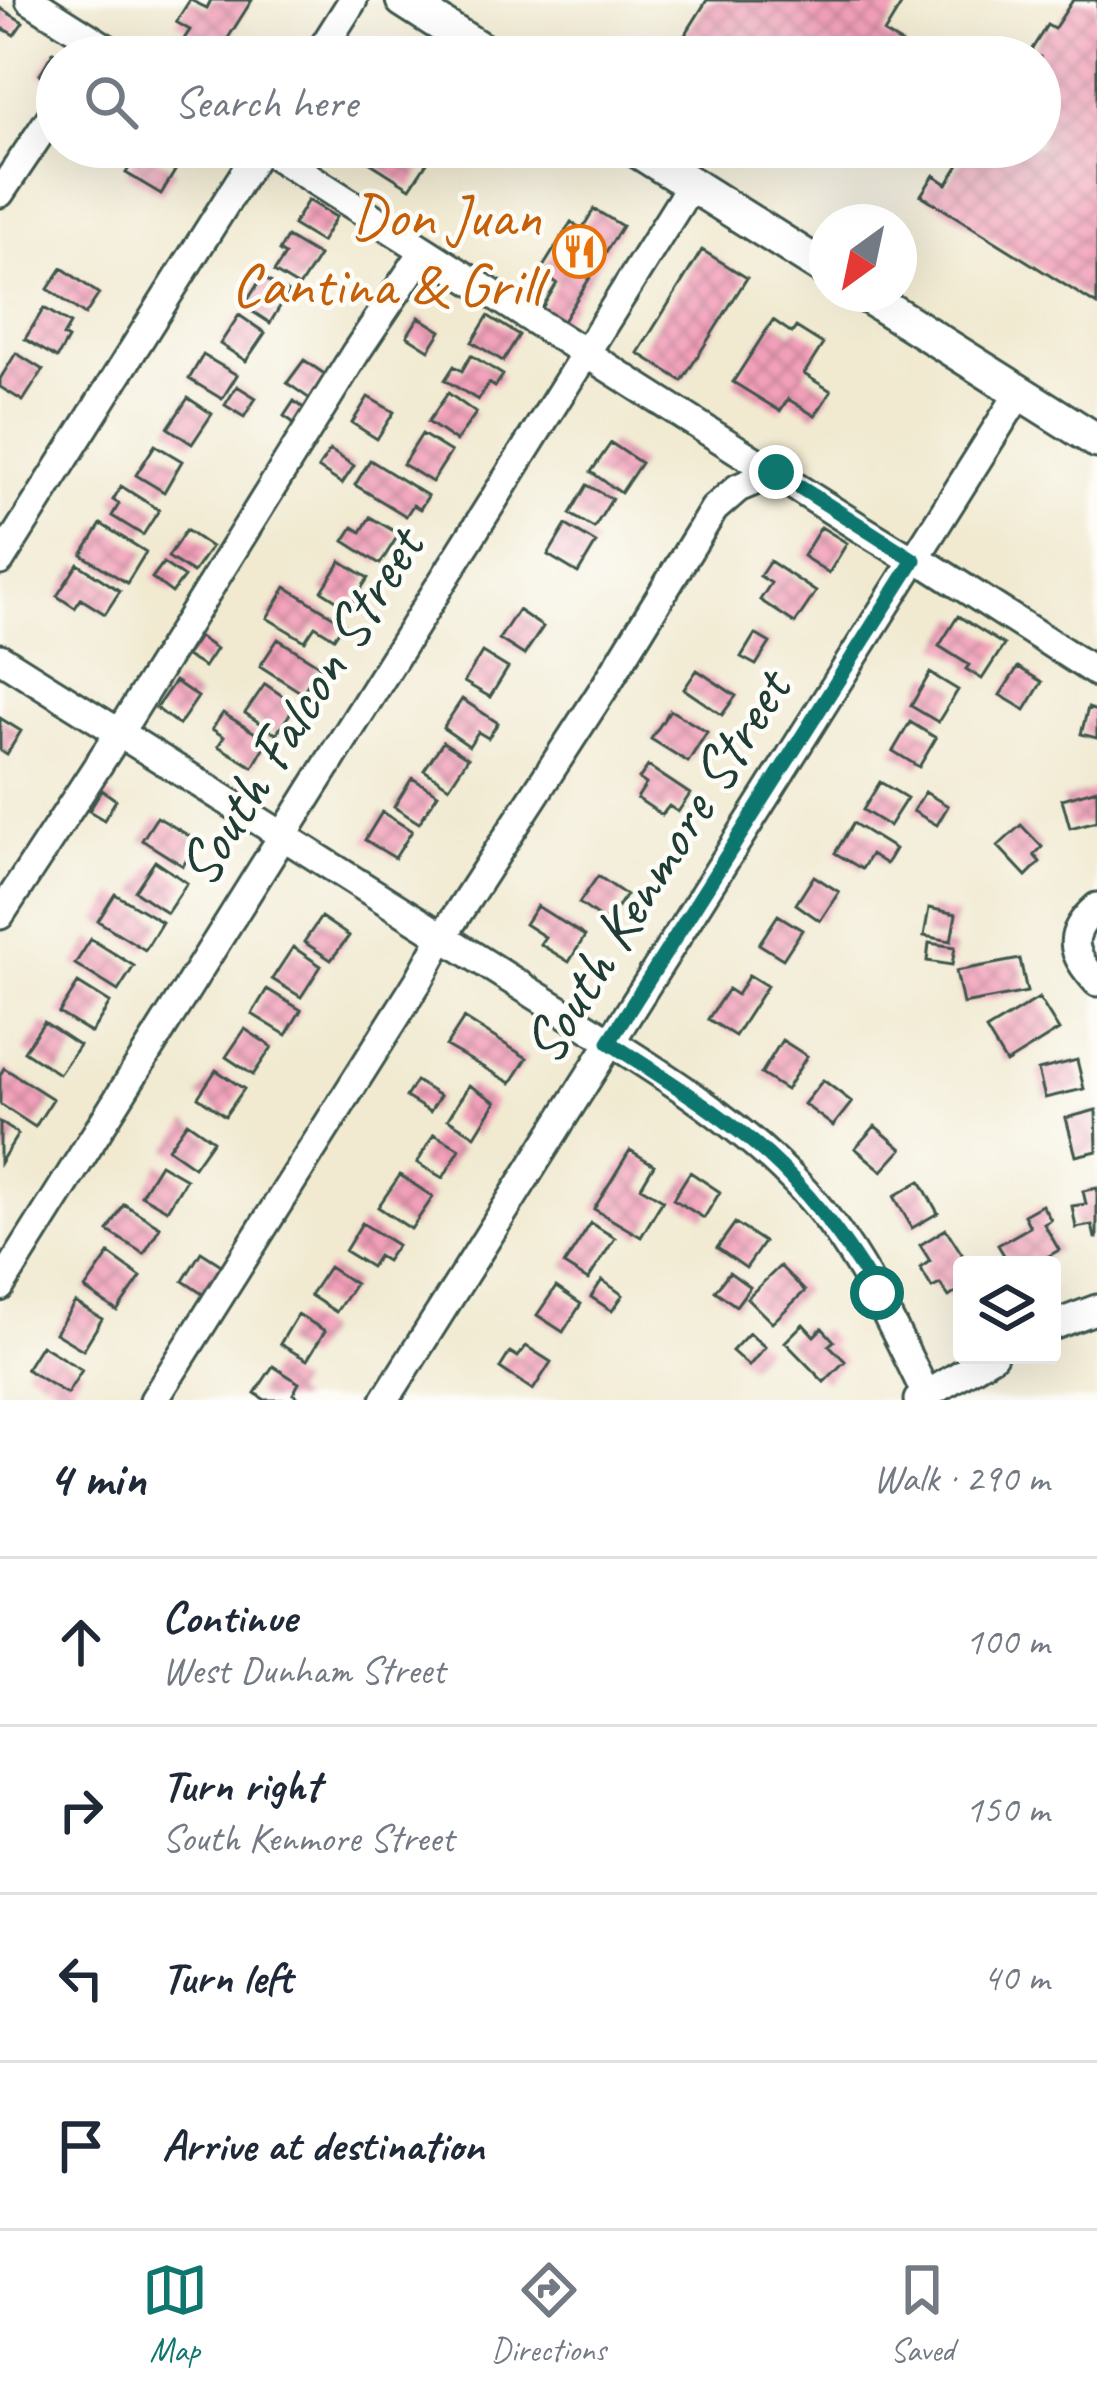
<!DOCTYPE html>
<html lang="en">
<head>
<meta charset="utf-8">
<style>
	:root { --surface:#fff; --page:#f2f2f3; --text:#1f2937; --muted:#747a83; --line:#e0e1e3; --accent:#0f766e }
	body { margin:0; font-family:Caveat,sans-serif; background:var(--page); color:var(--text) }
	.controls { position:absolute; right:36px; bottom:36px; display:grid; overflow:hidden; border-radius:12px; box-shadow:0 12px 48px #0002 }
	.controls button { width:108px; height:108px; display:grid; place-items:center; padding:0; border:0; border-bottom:3px solid var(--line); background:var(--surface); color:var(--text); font:60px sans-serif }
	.compass { position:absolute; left:809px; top:204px; width:108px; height:108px; border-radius:50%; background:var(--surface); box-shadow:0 12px 48px #0002; rotate:213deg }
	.stop { position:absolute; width:36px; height:36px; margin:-27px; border:9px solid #0f766e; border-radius:50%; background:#fff }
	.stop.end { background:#0f766e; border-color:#fff; box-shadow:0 3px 12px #0008 }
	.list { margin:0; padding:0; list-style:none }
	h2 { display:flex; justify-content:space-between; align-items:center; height:156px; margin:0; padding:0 48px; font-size:51px }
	h2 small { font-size:39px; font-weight:400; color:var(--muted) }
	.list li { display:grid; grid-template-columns:78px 1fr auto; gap:36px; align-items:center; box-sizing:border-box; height:168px; padding:0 48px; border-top:3px solid var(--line) }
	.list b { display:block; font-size:45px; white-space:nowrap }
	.list p { margin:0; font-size:39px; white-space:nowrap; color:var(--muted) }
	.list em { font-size:39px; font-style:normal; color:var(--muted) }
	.icon { flex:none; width:66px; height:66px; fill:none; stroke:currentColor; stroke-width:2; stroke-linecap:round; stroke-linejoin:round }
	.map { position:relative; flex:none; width:1097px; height:1400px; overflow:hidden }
	.search { position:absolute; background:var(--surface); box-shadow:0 12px 48px #0002; left:36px; right:36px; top:36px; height:132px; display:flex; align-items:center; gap:30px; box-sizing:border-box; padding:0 42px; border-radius:66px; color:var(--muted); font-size:45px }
	.sheet { height:828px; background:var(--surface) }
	nav { display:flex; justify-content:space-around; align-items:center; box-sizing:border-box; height:168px; border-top:3px solid var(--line); background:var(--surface); font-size:33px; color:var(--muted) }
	nav a { display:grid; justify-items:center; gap:6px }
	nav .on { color:var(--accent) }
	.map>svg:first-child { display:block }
	.building { fill:url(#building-cross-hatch) }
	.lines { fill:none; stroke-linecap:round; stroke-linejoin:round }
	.minor-casing { stroke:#3e574c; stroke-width:33 }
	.major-casing { stroke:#3e574c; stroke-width:39 }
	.minor { stroke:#fff; stroke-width:27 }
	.major { stroke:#fff; stroke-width:33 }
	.route { stroke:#0f766e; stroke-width:15 }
	.labels { text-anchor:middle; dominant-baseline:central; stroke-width:9; stroke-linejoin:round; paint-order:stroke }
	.food-label { font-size:60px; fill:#c56008; stroke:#fdfcf7; text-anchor:end }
	.street-label { font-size:60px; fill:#1f3d34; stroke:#fdfcf7 }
</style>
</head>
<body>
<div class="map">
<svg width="1097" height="1400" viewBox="0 0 1097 1400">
	<defs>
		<pattern id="building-cross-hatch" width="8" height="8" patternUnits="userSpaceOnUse" patternTransform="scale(3)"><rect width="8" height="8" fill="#f3a0ba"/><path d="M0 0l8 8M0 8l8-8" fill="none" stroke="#c48498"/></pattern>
	</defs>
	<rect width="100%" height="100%" fill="#fdfcf7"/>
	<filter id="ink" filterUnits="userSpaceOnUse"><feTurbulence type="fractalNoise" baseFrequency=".00833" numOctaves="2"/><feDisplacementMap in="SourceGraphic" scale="24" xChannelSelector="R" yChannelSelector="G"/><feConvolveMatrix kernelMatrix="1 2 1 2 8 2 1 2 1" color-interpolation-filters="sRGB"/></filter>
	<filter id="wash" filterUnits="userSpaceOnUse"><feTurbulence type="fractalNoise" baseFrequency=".004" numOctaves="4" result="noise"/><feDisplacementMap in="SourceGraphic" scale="48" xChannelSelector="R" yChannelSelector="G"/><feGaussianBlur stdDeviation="2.7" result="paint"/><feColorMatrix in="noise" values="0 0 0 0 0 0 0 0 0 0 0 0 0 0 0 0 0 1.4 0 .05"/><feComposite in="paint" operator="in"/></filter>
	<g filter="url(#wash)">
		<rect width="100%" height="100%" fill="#f1ead1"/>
		<g id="blocks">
			<path class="building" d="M190 0 207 8 211 0H252L216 57 184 39 190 30 176 22Z
				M707 0H904L884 33 904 45 896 57H702L680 43Z
				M1073 0H1097V305L921 195 934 175 947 184 970 147H1040V57H1027L1047 25 1054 29Z
				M0 8 23 22 14 35 4 29 0 34Z
				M53 52 57 54V84L40 74Z
				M367 147H413L430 158 410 188 361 157Z
				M141 149 175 171 161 194 126 173Z
				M308 200 336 217 321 242 293 225Z
				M594 209 622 226 560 326 539 313 557 283 540 272 571 222 582 229Z
				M287 237 319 256 299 287 274 272 285 255 279 251Z
				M702 250 747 278 682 381 638 353Z
				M62 268 99 294 85 315 48 289Z
				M262 277 288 293 270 323 244 306Z
				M44 308 70 324 63 336 68 339 57 358 25 339Z
				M239 315 265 333 246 361 220 344Z
				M488 316 519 335 503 361 472 342Z
				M419 317 441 331 429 350 407 336Z
				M773 320 792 333 796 327 823 344 804 374 831 391 815 416 788 399 780 411 733 382Z
				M16 353 43 370 23 401 0 387V379Z
				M203 355 237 375 222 399 189 379Z
				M471 355 503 375 495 387 489 383 478 400 445 380 454 366 462 371Z
				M304 360 326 375 310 399 287 383Z
				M237 386 256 398 244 417 225 405Z
				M448 393 476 413 456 441 428 422Z
				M368 397 394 412 377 439 352 423Z
				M188 398 212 414 192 444 168 428Z
				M294 401 313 415 303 429 284 416Z
				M422 434 451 452 432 482 403 464Z
				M611 443 641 463 621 493 591 472Z
				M155 445 182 461 164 492 136 475Z
				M330 450 354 466 342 484 318 468Z
				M370 460 428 496 420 509 413 505 406 516 355 485Z
				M587 485 612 499 594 528 570 514Z
				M121 486 159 510 143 535 112 516 119 504 113 500Z
				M370 517 399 534 380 564 344 541 353 527 361 532Z
				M101 524 146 552 127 583 82 555Z
				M566 525 596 543 578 573 548 555Z
				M821 527 847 543 829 573 803 556Z
				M186 530 211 547 193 573 168 557Z
				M341 561 368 578 349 608 322 591Z
				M770 561 816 592 795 623 760 600 771 583 760 576Z
				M163 563 184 577 172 593 152 578Z
				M78 564 120 591 105 614 81 599 75 608 57 596Z
				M286 587 344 623 334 638 315 626 305 641 267 618Z
				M518 610 543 627 524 655 499 639Z
				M958 616 1004 645 982 679 966 669 969 665 939 646Z
				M755 634 770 643 756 665 741 657Z
				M199 637 216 649 204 667 186 656Z
				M278 639 320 666 302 693 260 666Z
				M482 652 508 668 490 697 464 682Z
				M1018 667 1042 682 1025 710 1000 695Z
				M697 670 736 696 722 715 684 689Z
				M930 673 958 690 938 722 911 706Z
				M175 681 198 697 179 725 156 708Z
				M265 684 296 705 276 734 245 713Z
				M462 699 498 723 488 738 478 732 469 746 443 728Z
				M1088 708 1097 711V738L1081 734Z
				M670 710 707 732 688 762 651 739Z
				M223 713 268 741 253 767 218 746 224 737 212 729Z
				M0 718 21 731 7 754 0 750Z
				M910 722 936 738 919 767 893 751Z
				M443 742 468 758 449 787 424 770Z
				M648 766 690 794 678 812 669 806 662 815 637 798 646 784 639 779Z
				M412 778 438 794 419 823 394 807Z
				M880 782 907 798 889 826 863 810Z
				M1097 789V821L1070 828 1062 799Z
				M102 790 116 800 104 820 89 811Z
				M925 792 948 806 937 825 913 811Z
				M382 812 412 831 395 858 365 840Z
				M157 817 198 841 183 866 142 840Z
				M853 823 895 849 886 864 871 854 862 869 835 853Z
				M1021 825 1042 847 1034 855 1040 862 1026 876 998 846Z
				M155 861 187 883 167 913 135 891Z
				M598 876 626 895 607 923 579 903Z
				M814 876 839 892 820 921 796 904Z
				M115 894 162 922 145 950 98 921Z
				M537 906 585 936 569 962 540 944 545 937 525 924Z
				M929 908 956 914 951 941 924 936Z
				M778 915 802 930 783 959 759 944Z
				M321 917 349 936 331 960 304 942Z
				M91 939 134 966 118 991 75 964Z
				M929 943 955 947 952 965 927 961Z
				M293 947 321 966 301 997 272 979Z
				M1020 959 1027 992 963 1004 956 971Z
				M749 975 767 986 735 1036 708 1019 728 989 737 995Z
				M78 983 110 1003 91 1033 59 1013Z
				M267 989 301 1010 286 1035 252 1014Z
				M1039 998 1059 1030 1006 1063 986 1030Z
				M464 1018 527 1058 511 1083 446 1046Z
				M44 1022 79 1045 59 1074 24 1051Z
				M245 1029 272 1047 253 1075 226 1057Z
				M782 1040 807 1056 786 1090 761 1074Z
				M1077 1060 1084 1089 1045 1098 1038 1070Z
				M4 1068 53 1099 35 1127 0 1104V1075Z
				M216 1070 244 1089 225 1116 198 1097Z
				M823 1080 852 1102 833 1126 804 1104Z
				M416 1081 440 1096 430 1112 406 1097Z
				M469 1085 496 1102 475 1136 448 1119Z
				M1096 1110 1097 1151 1076 1156 1066 1118Z
				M0 1122 18 1134 0 1163Z
				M187 1122 213 1140 194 1167 168 1149Z
				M875 1126 902 1149 882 1171 855 1148Z
				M434 1134 460 1149 443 1178 417 1163Z
				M630 1150 654 1165 641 1187 663 1200 641 1237 594 1209Z
				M160 1164 186 1179 167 1210 141 1195Z
				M690 1172 720 1192 704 1218 673 1199Z
				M400 1175 433 1197 411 1229 378 1207Z
				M920 1181 938 1213 912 1228 894 1196Z
				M1097 1188V1238H1095L1092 1225 1076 1228 1072 1206 1086 1204 1083 1191Z
				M124 1204 160 1227 144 1254 108 1231Z
				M1042 1205 1051 1220 1044 1224 1059 1250 1033 1265H1025L1023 1261 1010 1265 998 1245 1030 1227 1024 1215Z
				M362 1223 397 1245 386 1261 378 1256 371 1267 345 1251Z
				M591 1223 615 1238 588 1280 564 1265Z
				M735 1223 764 1242 746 1268 717 1248Z
				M946 1229 969 1265H962V1288L949 1297 940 1284 932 1288 920 1268 930 1261 920 1245Z
				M201 1252 229 1270 210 1299 183 1281Z
				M109 1254 141 1277 117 1311 85 1289Z
				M780 1266 805 1291 772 1323 747 1298Z
				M329 1267 355 1284 336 1312 310 1295Z
				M729 1272 750 1287 736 1306 715 1291Z
				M602 1280 623 1295 612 1311 591 1297Z
				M556 1287 581 1304 563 1332 537 1315Z
				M75 1302 102 1319 83 1350 55 1333Z
				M298 1314 325 1331 307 1360 280 1344Z
				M803 1324 814 1336 822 1328 834 1341 829 1345 845 1361 824 1382 785 1342Z
				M749 1333 765 1347 749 1366 732 1351Z
				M41 1345 82 1370 67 1394 26 1369Z
				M526 1346 551 1362 533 1390 500 1368 510 1352 518 1357Z
				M273 1366 299 1383 293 1394 302 1400H265L255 1393Z"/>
		</g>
	</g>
	<g filter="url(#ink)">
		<use href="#blocks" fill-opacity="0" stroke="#3e574c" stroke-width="3"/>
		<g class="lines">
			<defs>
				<path id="minor" d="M30 0 120 57
					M317 57 353 0
					M262 147 860 528 901 553 930 566 1097 673
					M0 193 57 108
					M0 561 261 147
					M0 658C170 765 340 871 510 979 607 1041 727 1106 805 1192 859 1251 891 1323 926 1394
					M1097 907C1065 935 1071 953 1097 982
					M0 915 119 733 356 352 424 251
					M0 1287 691 185
					M1052 1326 1097 1309
					M154 1400 419 980 443 936 606 685 714 509 738 488 776 472
					M385 1400 1020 392
					M918 1400 993 1355"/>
				<path id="major" d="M403 0 492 57
					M632 147 827 270
					M864 294 1097 441"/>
			</defs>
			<use href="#minor" class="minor-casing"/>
			<use href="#major" class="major-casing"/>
			<use href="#minor" class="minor"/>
			<use href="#major" class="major"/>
		</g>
	</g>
	<g class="lines" filter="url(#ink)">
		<path class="route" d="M776 472 914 560 609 1042C663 1078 720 1112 768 1155 812 1195 847 1243 877 1293"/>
	</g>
	<defs>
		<symbol id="restaurant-ring" viewBox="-11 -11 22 22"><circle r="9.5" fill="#fdfcf7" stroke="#e8710a" stroke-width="1.5"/><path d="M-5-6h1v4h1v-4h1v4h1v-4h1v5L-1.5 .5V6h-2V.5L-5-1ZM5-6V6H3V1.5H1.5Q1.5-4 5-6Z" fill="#e8710a"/></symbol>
	</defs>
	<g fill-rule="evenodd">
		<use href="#restaurant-ring" x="550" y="222" width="59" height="59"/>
	</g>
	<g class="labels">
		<g class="food-label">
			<text x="541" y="216">Don Juan<tspan x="541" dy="69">Cantina &amp; Grill</tspan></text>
		</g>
		<g class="street-label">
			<text transform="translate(300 707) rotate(-58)">South Falcon Street</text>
			<text transform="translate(656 867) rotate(-58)">South Kenmore Street</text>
		</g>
	</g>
</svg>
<div class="controls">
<button><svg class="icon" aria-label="layers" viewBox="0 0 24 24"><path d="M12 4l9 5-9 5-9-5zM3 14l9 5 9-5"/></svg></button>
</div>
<svg class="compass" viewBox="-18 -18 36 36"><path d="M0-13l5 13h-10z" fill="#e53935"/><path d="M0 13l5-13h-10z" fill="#747a83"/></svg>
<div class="stop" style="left:877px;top:1293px"></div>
<div class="stop end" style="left:776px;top:472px"></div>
<div class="search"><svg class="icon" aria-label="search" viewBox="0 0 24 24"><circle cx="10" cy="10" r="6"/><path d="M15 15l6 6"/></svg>Search here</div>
</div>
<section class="sheet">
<h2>4 min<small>Walk · 290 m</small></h2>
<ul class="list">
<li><svg class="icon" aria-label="ahead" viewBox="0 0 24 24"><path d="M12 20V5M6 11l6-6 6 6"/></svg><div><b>Continue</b><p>West Dunham Street</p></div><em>100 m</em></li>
<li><svg class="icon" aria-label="right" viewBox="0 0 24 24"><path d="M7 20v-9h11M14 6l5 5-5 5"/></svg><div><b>Turn right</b><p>South Kenmore Street</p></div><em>150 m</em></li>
<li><svg class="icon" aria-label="left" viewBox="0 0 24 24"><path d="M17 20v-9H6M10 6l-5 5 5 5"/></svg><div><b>Turn left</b></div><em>40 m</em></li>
<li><svg class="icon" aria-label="arrive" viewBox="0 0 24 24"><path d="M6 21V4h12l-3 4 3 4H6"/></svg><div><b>Arrive at destination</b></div></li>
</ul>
</section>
<nav>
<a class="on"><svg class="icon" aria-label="map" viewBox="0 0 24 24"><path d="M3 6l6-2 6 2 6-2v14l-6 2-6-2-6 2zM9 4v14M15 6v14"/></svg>Map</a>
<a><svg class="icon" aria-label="directions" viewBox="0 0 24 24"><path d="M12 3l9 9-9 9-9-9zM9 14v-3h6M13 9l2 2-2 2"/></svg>Directions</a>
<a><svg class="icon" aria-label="saved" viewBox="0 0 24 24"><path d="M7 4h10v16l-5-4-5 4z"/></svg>Saved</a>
</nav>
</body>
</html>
